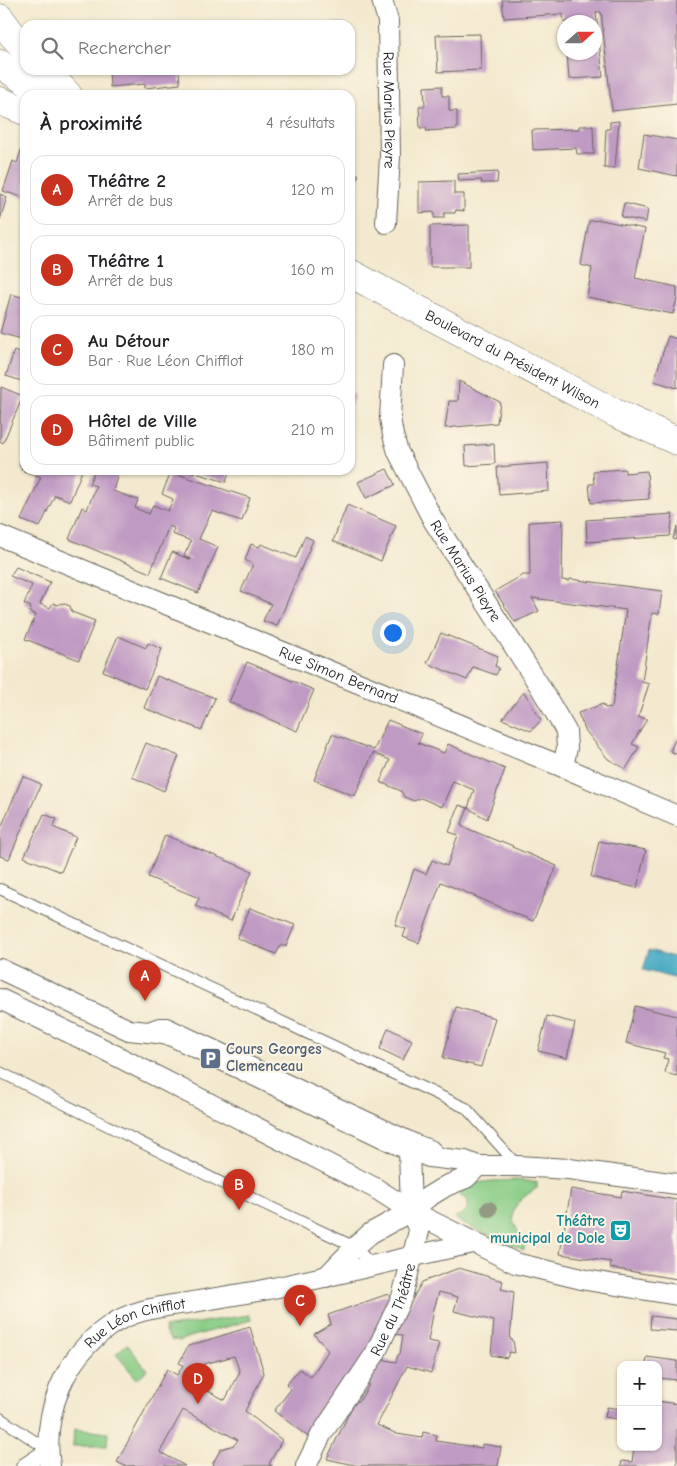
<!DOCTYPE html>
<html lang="fr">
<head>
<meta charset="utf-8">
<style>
	:root { --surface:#fff; --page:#f6f6f6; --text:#202124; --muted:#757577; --line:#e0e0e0; --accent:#c8321e }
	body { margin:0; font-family:"Comic Neue",sans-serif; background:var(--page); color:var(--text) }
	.controls { position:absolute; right:15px; bottom:15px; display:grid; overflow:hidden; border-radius:10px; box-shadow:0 1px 4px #0004 }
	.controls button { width:45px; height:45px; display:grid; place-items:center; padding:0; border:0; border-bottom:1px solid var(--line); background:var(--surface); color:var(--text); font:25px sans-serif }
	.compass { position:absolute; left:557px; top:15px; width:45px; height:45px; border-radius:50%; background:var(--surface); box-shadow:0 1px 4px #0004; rotate:69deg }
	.you { position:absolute; left:392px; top:632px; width:18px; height:18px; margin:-12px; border:4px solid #fff; border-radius:50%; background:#1a73e8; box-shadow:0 0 0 8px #1a73e833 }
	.badge { display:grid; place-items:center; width:32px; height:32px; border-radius:50%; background:var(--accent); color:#fff; font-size:16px; font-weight:700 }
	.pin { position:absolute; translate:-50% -41px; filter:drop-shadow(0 1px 2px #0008) }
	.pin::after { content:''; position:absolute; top:26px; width:18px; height:15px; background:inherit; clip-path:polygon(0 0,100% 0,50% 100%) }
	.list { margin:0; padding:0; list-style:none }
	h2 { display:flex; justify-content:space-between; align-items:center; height:65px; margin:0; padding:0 20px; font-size:21px }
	h2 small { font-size:16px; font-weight:400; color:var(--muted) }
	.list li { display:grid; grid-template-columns:32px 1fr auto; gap:15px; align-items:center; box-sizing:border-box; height:70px; margin:0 10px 10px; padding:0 10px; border:1px solid var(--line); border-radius:15px }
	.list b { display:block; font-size:19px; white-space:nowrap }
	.list p { margin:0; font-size:16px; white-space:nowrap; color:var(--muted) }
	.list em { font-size:16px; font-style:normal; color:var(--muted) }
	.icon { flex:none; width:28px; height:28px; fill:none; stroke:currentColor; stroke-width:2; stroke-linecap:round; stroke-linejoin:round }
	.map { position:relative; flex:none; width:677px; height:1466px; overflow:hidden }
	.search { position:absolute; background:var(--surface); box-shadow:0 1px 4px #0004; left:20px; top:20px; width:335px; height:55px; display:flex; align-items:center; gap:12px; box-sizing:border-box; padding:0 18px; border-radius:15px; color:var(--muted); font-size:19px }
	.panel { position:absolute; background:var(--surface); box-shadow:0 1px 4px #0004; left:20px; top:90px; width:335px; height:385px; border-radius:15px }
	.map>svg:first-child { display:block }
	.green { fill:#88cc85; stroke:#527450 }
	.water { fill:#43a8c3; stroke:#306270 }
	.building { fill:#bf9ac3; fill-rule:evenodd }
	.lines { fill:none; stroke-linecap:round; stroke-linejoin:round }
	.service-casing { stroke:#67645b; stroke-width:12 }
	.pedestrian-casing { stroke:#67645b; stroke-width:17 }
	.minor-casing { stroke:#67645b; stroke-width:22 }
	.secondary-casing { stroke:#67645b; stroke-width:29 }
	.service { stroke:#fff; stroke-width:10 }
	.pedestrian { stroke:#fff; stroke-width:15 }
	.minor { stroke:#fff; stroke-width:20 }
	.secondary { stroke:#fff; stroke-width:28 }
	.tree { fill:#929a81 }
	.labels { text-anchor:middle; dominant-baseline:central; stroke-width:4; stroke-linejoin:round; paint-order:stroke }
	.street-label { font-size:15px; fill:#1c1c1c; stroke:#fcf5e5 }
	.service-label { font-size:15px; font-weight:bold; fill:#4e5e75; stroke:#fcf5e5; text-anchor:start }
	.culture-label { font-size:15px; font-weight:bold; fill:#0d838f; stroke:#fcf5e5; text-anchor:end }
</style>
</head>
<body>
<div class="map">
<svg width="677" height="1466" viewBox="0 0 677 1466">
	<rect width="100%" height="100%" fill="#fcf5e5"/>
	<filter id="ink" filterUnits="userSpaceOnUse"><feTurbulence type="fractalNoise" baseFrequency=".02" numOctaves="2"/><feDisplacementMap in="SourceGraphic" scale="10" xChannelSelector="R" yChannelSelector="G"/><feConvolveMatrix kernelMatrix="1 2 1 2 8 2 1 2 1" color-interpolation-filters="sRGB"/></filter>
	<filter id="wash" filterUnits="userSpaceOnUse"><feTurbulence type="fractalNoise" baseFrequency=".0096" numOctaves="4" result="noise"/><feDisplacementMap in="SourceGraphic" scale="20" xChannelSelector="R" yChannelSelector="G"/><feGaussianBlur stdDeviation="1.12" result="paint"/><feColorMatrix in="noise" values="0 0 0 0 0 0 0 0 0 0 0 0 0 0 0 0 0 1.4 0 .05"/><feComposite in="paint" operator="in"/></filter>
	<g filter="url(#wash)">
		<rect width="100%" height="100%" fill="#f3e9cf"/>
		<path class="green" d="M515 1180 537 1182V1188C508 1206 507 1216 525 1243L524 1250 463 1224 456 1219V1216C465 1215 468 1210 468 1201L465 1198 459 1195 461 1189C475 1180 498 1181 515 1180Z
			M249 1315 251 1320 186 1338 180 1341 171 1340 166 1334 164 1328Z
			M127 1344 147 1370 137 1379 116 1354Z
			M74 1429 108 1433 107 1446H73Z"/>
		<path class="water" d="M649 950 677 958V979L643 970Z"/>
		<g id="blocks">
			<path class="building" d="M502 0H677V104L612 111 601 12H596L603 77 569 79 567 52H594V22H564L563 14 504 18Z
				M319 23H345V25H319Z
				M480 34 481 70 438 72 436 35Z
				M109 70H179L180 84 145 88V84L110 87Z
				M442 86V96H449V111H457V129L426 131 427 128H420L419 106H425L424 87Z
				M619 121 615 168H604L606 129H610V122Z
				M579 126H593L594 154H577L576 148 533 150 532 130 579 129Z
				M644 134 677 140V176L639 168Z
				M23 144H25V198L3 191 13 161 17 163Z
				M350 170 359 175 350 192Z
				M498 172 497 183H481L482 180 459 181 458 174Z
				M454 181V194H464V211L456 210 455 213H444V218H434V212L419 213V182Z
				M0 194 7 197 0 220Z
				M624 203 648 209 646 222 621 217Z
				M601 220 645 229 635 278 677 287V298L673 314 587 297 592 268 581 265 589 221Z
				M469 225V267H430V226Z
				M11 294 25 298V340L0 333Z
				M668 336 677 339V388L654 381Z
				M14 351 25 355V382L6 376Z
				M459 381 500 402 497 423 445 428 449 401H458Z
				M1 387 23 396 3 443 0 441Z
				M350 393 355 395 350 407Z
				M494 444 495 464 466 466 465 446Z
				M25 458V470L82 471 70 501 55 495 40 527 21 520 41 477 21 470Z
				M548 463 549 491 499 495 497 467Z
				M387 469 395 485 366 498 358 482Z
				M625 469V473L647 471 649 499 591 503 589 484H594L593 471Z
				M95 470H119L113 491 138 500 135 508 149 514 153 505 168 511 173 499 162 494 171 472 250 498 242 521 212 511 199 539 218 547 198 593 161 578 172 552 191 560V559L184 556 191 541 172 534 174 528 169 526 150 573 69 539 82 507 87 510 96 486 89 484Z
				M185 470H230L226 482Z
				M347 505 396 526 381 561 333 541Z
				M673 514 670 536 587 542 586 520Z
				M563 520 562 580 569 581 570 579 662 591 659 614 652 613 642 682 649 684 638 717 647 719 632 744 639 747 626 769 608 759 585 730 578 713 603 704 605 708 612 707 626 610 532 598 539 611 515 622 495 591 523 575H530L529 522Z
				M677 527V540L673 539Z
				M305 536 313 540 277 626 263 621 271 604 241 591 253 564 245 560 251 544 259 547 261 544 296 558Z
				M16 567 50 582 40 604 50 608 53 603 57 605 62 603 70 606 72 612 95 621 79 660 25 639 36 615 29 612 31 607 24 604 32 585 10 576Z
				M441 633 498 656 495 666 499 668 496 675 473 667 467 680 427 663Z
				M118 636 146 648 148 643 162 649 145 689 103 671Z
				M247 662 314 690 297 731 229 702Z
				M157 676 215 698 202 730 144 708Z
				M524 692 541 720 531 731 502 719Z
				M388 720 422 734 418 743 444 753 448 744 505 769 487 819 468 808 474 790 453 781 442 807 421 798 414 801 404 797 401 791 380 782 390 760 373 753 355 796 314 780 332 734 374 750Z
				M677 736V754L670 751Z
				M146 743 179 756 164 791 132 777Z
				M23 776 41 784 9 859 0 856V830Z
				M459 805 468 808 461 826 500 842 501 841 513 846 512 847 557 866 533 921 441 882 419 943 403 937 406 929 395 925 414 869 426 874 432 860 447 866 458 835 449 832Z
				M44 814 57 819 53 827 76 837 61 872 24 857Z
				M165 835 252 871 231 921 195 906 199 898 148 877Z
				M599 841 646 850 637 888 591 877Z
				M250 908 295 925 286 946 281 945 276 954 237 938Z
				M635 1006 677 1016V1076L665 1073 668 1059 663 1058 665 1053 626 1043Z
				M456 1007 495 1018 481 1067 443 1058Z
				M547 1016 575 1023 567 1058 538 1051Z
				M388 1028 412 1040 403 1060 380 1049Z
				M571 1189 621 1197 622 1191 677 1200V1279L610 1268 611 1262 560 1254Z
				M459 1268 503 1281 501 1289 514 1292 510 1340H513L515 1353 509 1352 507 1358 491 1355 494 1321 454 1311 458 1297 439 1292 434 1309 428 1341 439 1343 431 1373 407 1366 377 1425 397 1434 422 1438 423 1432 437 1435 436 1441 482 1448V1444L501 1447 498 1466H359L327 1459 350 1411 356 1402 360 1400 369 1385 368 1381 381 1359 396 1362 398 1355 400 1354 403 1335 393 1334 422 1282Z
				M388 1294 394 1302 375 1340 311 1439 274 1411 291 1389 286 1385 300 1369 311 1377 328 1351 314 1334 331 1324 328 1315Z
				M651 1316 677 1319V1331L650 1329Z
				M250 1327 264 1373 245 1411 282 1440 269 1464 272 1466H214L213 1463 221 1449 234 1445 238 1440 183 1410 160 1452 185 1466H125L117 1462 167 1369 177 1375 183 1365 179 1363 188 1346ZM234 1356 240 1372 225 1400 195 1384 204 1364Z
				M647 1357 677 1361V1380L658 1378V1365H646Z
				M658 1401 677 1404V1466H621L622 1461 632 1462 634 1447H658Z
				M607 1407 621 1409V1420L605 1417Z"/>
		</g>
	</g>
	<g filter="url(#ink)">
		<use href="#blocks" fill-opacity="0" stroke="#67645b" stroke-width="1"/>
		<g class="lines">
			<defs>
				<path id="service" d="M0 889 466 1108 517 1165
					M148 1027 159 1023H167L417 1140 433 1146 444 1157
					M0 1072 260 1202 355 1247 373 1266
					M0 1418 48 1450"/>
				<path id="pedestrian" d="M24 1466 48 1450"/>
				<g id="minor">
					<path id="s1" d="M382 0 388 21 390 157 386 223"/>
					<path id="s2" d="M393 365 390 418 393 435 398 452 433 520 539 685 566 731 567 748 563 767"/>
					<path id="s3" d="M0 536 563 767 677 816"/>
					<path d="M0 969 129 1030 157 1033 172 1036 403 1147 429 1157 465 1161 478 1166H517L569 1169 677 1184"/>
					<path d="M0 999 99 1047 375 1188 411 1211 515 1263 586 1280 677 1295"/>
					<path d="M326 1277 355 1247 371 1233 411 1211 428 1197 446 1186 466 1178 478 1166"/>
					<path id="s4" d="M50 1466C42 1413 64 1358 108 1327 131 1310 160 1307 187 1303 211 1299 235 1295 258 1291 330 1277 401 1258 473 1243"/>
					<path id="s5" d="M306 1466 321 1435 375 1354 402 1297 419 1231 411 1211 409 1150"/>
				</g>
				<g id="secondary">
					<path d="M0 18 11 33 25 49"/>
					<path d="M0 64 47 95"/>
					<path d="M45 70 68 95"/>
					<path d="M0 101 25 111"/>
					<path id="s6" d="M350 273 385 292 615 413 677 441"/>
				</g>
			</defs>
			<use href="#service" class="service-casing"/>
			<use href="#pedestrian" class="pedestrian-casing"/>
			<use href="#minor" class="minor-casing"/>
			<use href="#secondary" class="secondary-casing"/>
			<use href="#service" class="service"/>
			<use href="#pedestrian" class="pedestrian"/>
			<use href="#minor" class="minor"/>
			<use href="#secondary" class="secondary"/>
		</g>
		<circle class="tree" cx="489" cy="1209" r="8"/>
	</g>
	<defs>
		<symbol id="parking-square" viewBox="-11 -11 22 22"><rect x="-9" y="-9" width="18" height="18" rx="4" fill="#5c6f8a" stroke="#fcf5e5"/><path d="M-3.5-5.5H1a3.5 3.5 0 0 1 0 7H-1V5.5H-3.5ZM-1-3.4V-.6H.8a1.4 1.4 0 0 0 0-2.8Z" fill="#fff"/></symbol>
		<symbol id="theatre-square" viewBox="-11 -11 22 22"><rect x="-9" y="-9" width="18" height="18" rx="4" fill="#0f9aa8" stroke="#fcf5e5"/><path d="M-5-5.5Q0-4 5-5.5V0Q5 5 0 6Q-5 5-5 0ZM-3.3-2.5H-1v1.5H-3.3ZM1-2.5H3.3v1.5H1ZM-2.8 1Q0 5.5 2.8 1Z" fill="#fff"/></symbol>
	</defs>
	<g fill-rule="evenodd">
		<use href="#parking-square" x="198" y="1046" width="25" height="25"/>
		<use href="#theatre-square" x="608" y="1218" width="25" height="25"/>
	</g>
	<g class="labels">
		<g class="street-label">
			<text stroke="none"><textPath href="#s1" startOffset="111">Rue Marius Pieyre</textPath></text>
			<text stroke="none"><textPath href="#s6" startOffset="184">Boulevard du Président Wilson</textPath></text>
			<text stroke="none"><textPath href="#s2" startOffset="225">Rue Marius Pieyre</textPath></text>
			<text stroke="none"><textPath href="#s3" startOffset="366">Rue Simon Bernard</textPath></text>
			<text stroke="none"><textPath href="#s5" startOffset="180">Rue du Théâtre</textPath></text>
			<text stroke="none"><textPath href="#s4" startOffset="185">Rue Léon Chifflot</textPath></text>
		</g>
		<g class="service-label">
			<text x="226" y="1049">Cours Georges<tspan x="226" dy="17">Clemenceau</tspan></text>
		</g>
		<g class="culture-label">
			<text x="605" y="1221">Théâtre<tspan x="605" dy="17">municipal de Dole</tspan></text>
		</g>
	</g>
</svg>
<div class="controls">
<button>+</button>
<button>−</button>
</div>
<svg class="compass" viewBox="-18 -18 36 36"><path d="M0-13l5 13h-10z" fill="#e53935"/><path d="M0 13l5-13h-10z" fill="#757577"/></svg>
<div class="you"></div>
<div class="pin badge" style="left:145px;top:1001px">A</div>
<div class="pin badge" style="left:239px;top:1210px">B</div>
<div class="pin badge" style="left:300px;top:1326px">C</div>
<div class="pin badge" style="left:198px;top:1404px">D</div>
<div class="search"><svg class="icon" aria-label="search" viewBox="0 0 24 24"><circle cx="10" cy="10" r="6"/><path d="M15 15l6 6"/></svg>Rechercher</div>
<section class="panel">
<h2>À proximité<small>4 résultats</small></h2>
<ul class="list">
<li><span class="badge">A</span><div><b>Théâtre 2</b><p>Arrêt de bus</p></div><em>120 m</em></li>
<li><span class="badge">B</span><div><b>Théâtre 1</b><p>Arrêt de bus</p></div><em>160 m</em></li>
<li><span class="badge">C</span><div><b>Au Détour</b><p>Bar · Rue Léon Chifflot</p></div><em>180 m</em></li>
<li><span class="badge">D</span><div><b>Hôtel de Ville</b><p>Bâtiment public</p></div><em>210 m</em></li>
</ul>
</section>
</div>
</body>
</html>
